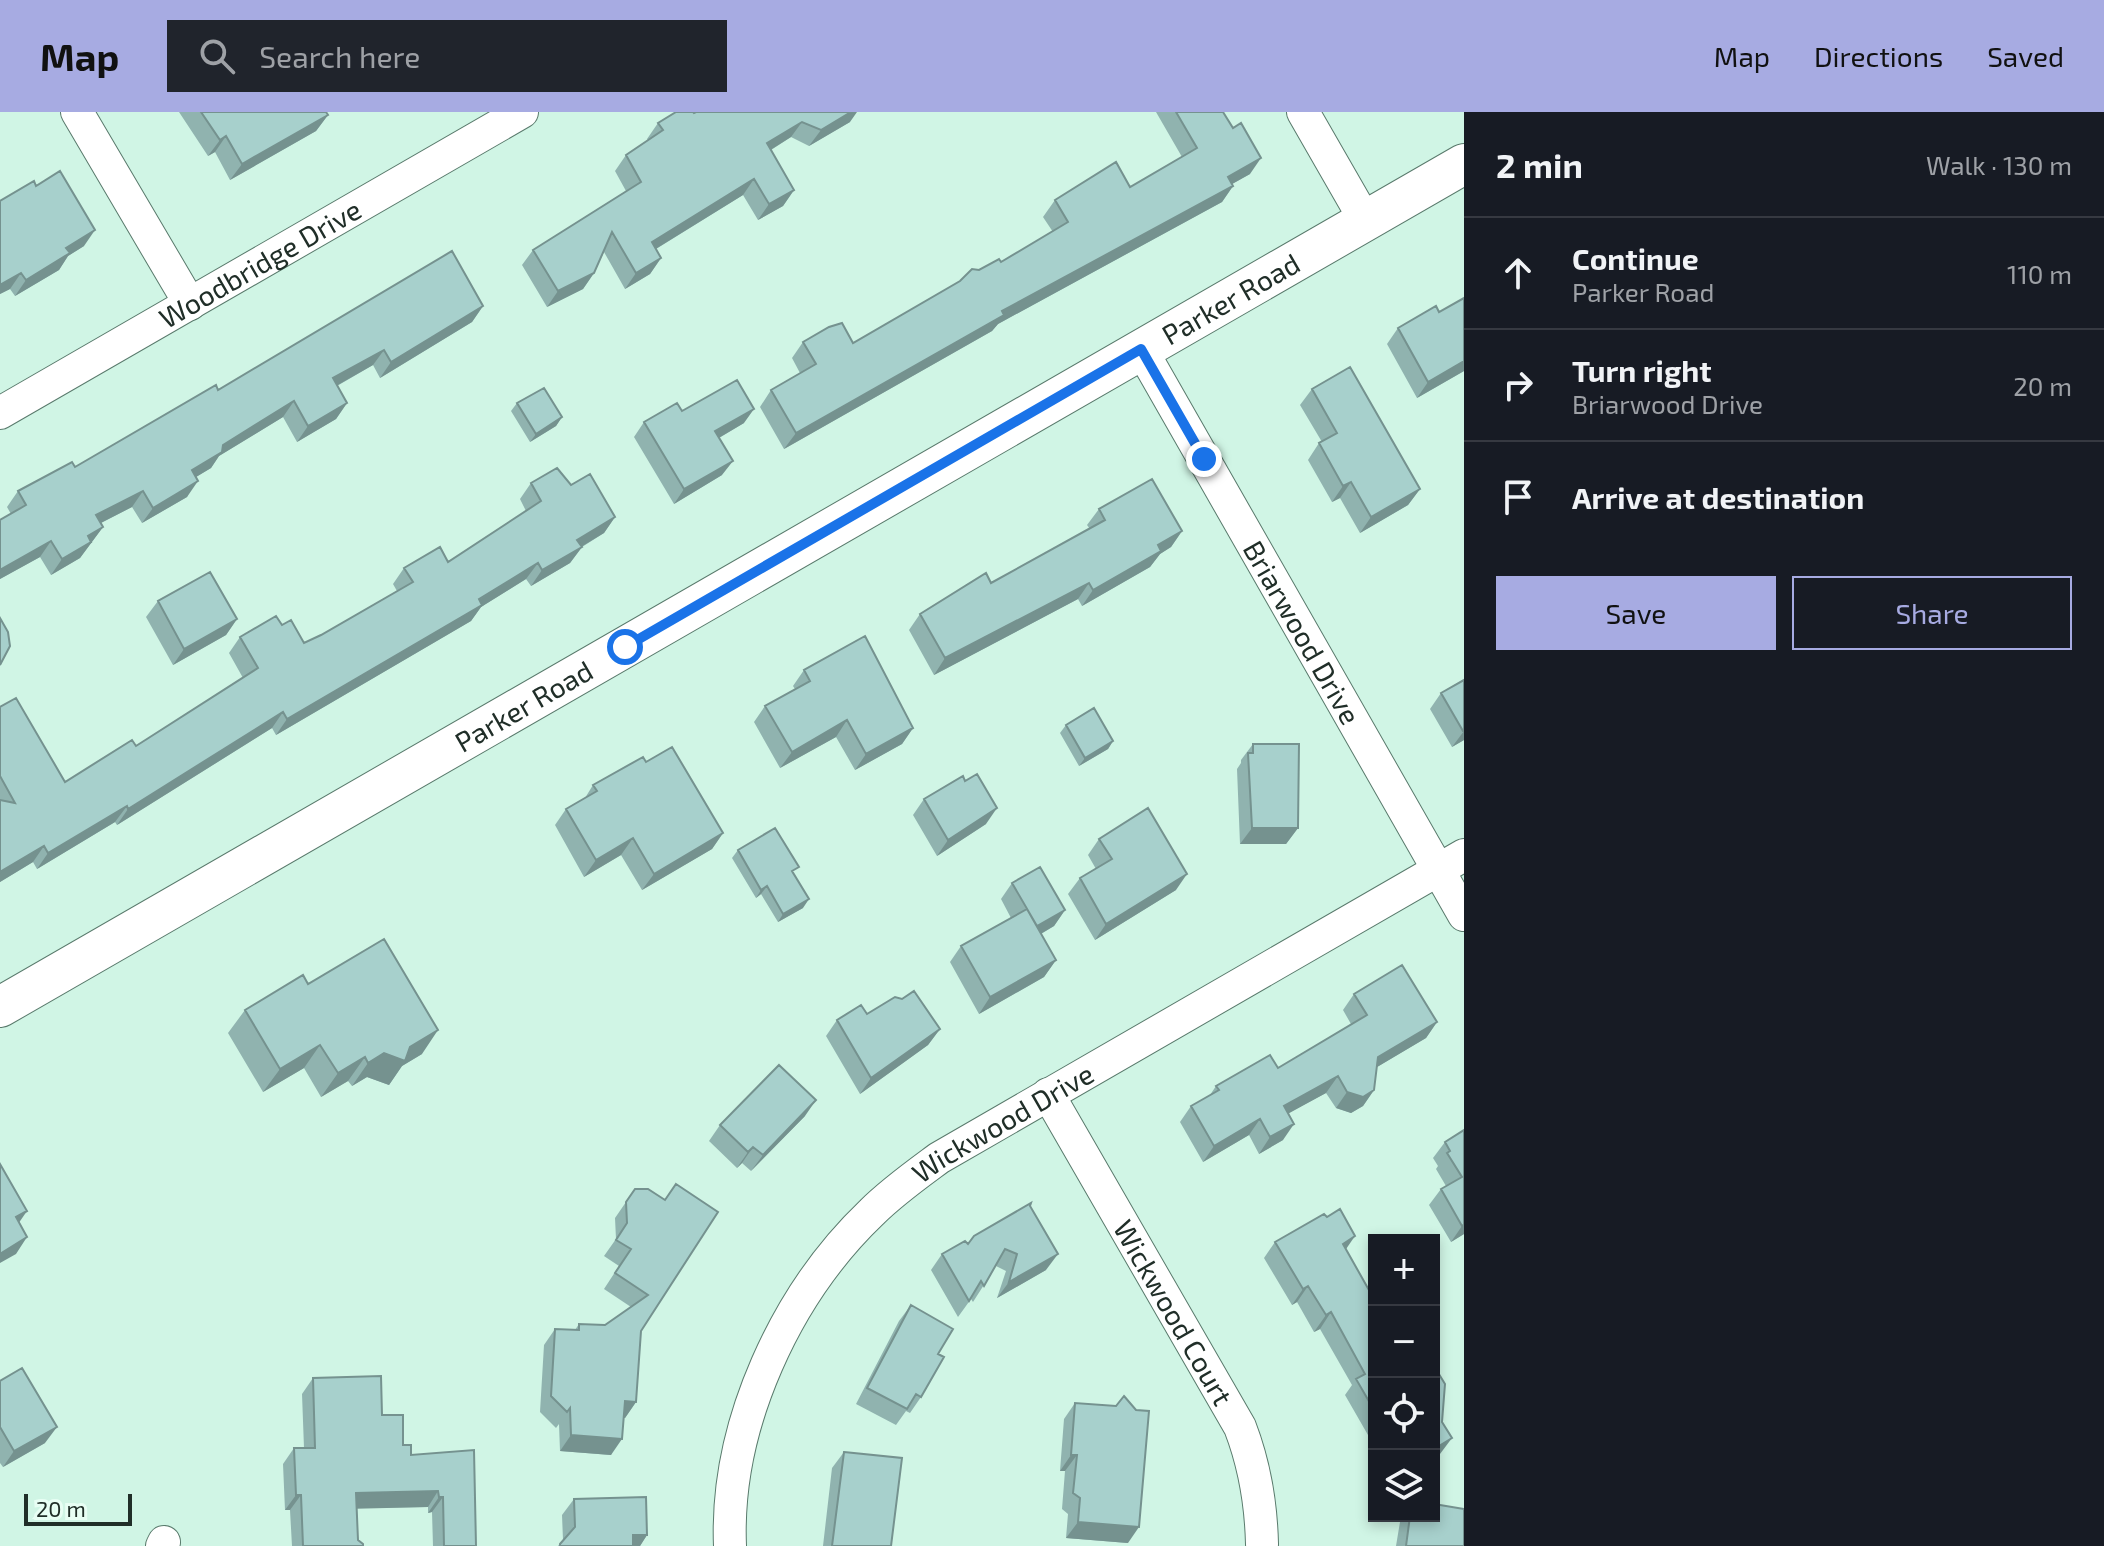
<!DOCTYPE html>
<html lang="en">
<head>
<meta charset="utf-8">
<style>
	:root { --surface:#171b24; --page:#20242c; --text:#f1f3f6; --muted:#9ea1a6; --line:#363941; --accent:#a7abe2 }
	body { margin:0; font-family:"Exo 2",sans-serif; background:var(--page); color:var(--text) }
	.controls { position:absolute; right:24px; bottom:24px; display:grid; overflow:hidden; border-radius:0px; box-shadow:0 4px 12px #0003 }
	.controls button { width:72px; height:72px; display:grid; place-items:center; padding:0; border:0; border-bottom:2px solid var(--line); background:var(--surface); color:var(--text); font:40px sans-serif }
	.scale { position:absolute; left:24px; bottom:20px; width:108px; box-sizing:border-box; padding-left:8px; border:4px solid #202e28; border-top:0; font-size:22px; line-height:28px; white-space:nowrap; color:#202e28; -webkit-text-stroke:6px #e8fef4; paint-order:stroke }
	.stop { position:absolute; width:24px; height:24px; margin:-18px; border:6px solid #1a73e8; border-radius:50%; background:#fff }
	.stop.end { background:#1a73e8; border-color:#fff; box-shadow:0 2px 8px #0008 }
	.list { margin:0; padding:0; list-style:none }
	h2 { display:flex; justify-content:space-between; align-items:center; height:104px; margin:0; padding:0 32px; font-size:34px }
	h2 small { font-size:26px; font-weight:400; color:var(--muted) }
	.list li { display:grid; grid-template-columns:52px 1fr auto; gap:24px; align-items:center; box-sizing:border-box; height:112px; padding:0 32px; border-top:2px solid var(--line) }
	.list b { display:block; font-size:30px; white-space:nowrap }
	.list p { margin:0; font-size:26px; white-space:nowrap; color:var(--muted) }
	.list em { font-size:26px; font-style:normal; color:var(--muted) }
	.actions { display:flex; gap:16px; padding:24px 32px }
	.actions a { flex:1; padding:18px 0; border:2px solid var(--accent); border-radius:0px; text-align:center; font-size:28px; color:var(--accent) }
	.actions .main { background:var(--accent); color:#111 }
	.icon { flex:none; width:44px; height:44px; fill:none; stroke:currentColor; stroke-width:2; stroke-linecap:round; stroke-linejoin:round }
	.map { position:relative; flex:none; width:1464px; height:1434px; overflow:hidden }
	header { display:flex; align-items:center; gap:48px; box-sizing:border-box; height:112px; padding:0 40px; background:var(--accent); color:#111 }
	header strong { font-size:38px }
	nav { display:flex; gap:44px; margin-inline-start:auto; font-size:28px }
	.search { width:560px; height:72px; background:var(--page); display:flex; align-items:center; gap:20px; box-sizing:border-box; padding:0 28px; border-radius:0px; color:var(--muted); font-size:30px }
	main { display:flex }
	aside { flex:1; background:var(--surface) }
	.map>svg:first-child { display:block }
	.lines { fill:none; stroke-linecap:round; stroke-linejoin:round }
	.minor-casing { stroke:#597a6c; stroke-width:34 }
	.tertiary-casing { stroke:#597a6c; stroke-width:42 }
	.minor { stroke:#fff; stroke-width:32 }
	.tertiary { stroke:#fff; stroke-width:40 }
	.wall { fill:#90b3af }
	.shaded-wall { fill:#75928f }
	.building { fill:#a7d0cc; stroke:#75928f; stroke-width:2 }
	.route { stroke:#1a73e8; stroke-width:10 }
	.labels { text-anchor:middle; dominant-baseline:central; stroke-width:6; stroke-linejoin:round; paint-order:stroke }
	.street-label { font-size:28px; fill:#202e28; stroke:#e8fef4 }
</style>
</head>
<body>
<header>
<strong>Map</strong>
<div class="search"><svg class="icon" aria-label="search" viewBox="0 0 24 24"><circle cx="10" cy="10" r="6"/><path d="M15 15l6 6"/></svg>Search here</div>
<nav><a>Map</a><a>Directions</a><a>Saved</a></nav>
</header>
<main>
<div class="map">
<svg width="1464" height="1434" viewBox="0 0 1464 1434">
	<rect width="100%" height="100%" fill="#d0f5e5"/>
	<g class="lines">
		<defs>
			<g id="minor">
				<path d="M77 0 190 192"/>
				<path d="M1303 0 1365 108"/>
				<path id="s1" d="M1141 237 1464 803"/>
				<path id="s2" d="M0 301 522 0"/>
				<path id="s3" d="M1048 982 1240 1315C1255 1354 1261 1390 1262 1432"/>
				<path d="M162 1434 164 1430"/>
				<path id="s4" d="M730 1434C725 1313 786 1182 872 1100 892 1080 916 1063 939 1046L1464 743"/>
			</g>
			<g id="tertiary">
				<path id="s5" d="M0 895 1464 52"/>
			</g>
		</defs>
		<use href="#minor" class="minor-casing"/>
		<use href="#tertiary" class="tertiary-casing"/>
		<use href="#minor" class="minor"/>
		<use href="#tertiary" class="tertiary"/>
	</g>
	<path class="wall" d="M179 0H326L328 3 316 19 230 68 215 40 208 44Z
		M1156 0H1223L1250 62 1232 72 1233 74 1222 90 998 212 992 219 784 337 760 295 771 278 800 261 792 246 803 230 853 231 979 158 1001 150 1053 120 1043 105 1055 88 1130 75 1182 45Z
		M694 1 850 10 809 34 791 25 771 38 794 78 783 94 758 108 743 83 656 137 661 146 650 162 625 177 604 140 594 161 583 177 547 195 522 153 533 138 626 79 615 59 626 43 648 28 647 27 658 11Z
		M0 89 84 134 68 144 59 158 15 184 10 177 0 182Z
		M1464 186V259L1417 286 1387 232 1398 216 1439 200Z
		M483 194 472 210 380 266 373 253 337 274 347 291 336 307 297 330 283 305 219 344 211 356 196 365 187 385 142 411 132 395 101 411 103 415 80 446 51 463 40 445 0 467V408L11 402 7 395 18 379 75 355 218 278Z
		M1312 277 1420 377 1408 393 1360 421 1340 386 1332 390 1308 348 1319 331 1322 330 1300 293Z
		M517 291 562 305 556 314 530 330 511 299Z
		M682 299 744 311 719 326 722 363 674 392 634 325 644 310Z
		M531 371 571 373 615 405 604 421 582 435 570 451 531 474 526 467 481 495 471 509 276 623 272 616 117 713 115 710 37 757 33 750 0 770V595L65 670 136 634 243 566 229 541 240 525 282 513 304 531 321 523 397 479 393 472 404 456 448 450 526 399 520 387Z
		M1099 397 1182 419 1171 435 1160 442 1150 455 1082 494 1078 487 934 563 909 518 920 502 991 471 1090 417 1087 413Z
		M158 489 237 507 226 523 173 553 146 505Z
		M804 558 913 616 902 632 855 658 836 625 780 656 754 610 765 594 795 577 793 574Z
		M1464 567V628L1452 635 1430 597 1441 581Z
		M1066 613 1113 629 1108 637 1079 654 1060 621Z
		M1253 632 1298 716 1286 732H1240L1237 657 1241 651V648Z
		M646 650 723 721 712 737 642 778 621 743 584 765 555 713 566 697 585 686 593 673Z
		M924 687 986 712 937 744 913 703Z
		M1099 727 1176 778 1095 828 1068 782 1080 766 1096 757 1088 743Z
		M738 738 794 762 803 796 778 810 761 782 756 786 732 746Z
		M1012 771 1065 798 1054 814 1041 822 1056 848 1044 865 979 902 950 850 961 834 1011 806 1001 787Z
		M308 872 422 942 402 954 389 973 367 965 352 974 348 969 321 985 304 956 263 980 228 921 245 898Z
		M1354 882 1437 910 1426 926 1377 955 1374 978 1363 994 1351 1001 1336 996 1326 981 1288 1001 1283 1028 1259 1042 1249 1023 1203 1050 1180 1010 1191 994 1210 983 1216 974 1278 956 1351 912 1343 898Z
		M867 902 940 917 928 933 860 982 826 924 837 908Z
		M805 1004 751 1059 742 1051 737 1056 709 1029 720 1013Z
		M1464 1018V1122L1451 1130 1429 1093 1441 1077 1446 1074 1436 1057 1438 1054 1433 1046 1445 1030Z
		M635 1077 665 1088 641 1219 636 1290 625 1306H624L611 1343 560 1339 559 1312 556 1316 540 1300 544 1233 555 1217 575 1218 579 1212 605 1213 631 1195 604 1177 619 1154 604 1144 616 1127 615 1106Z
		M1030 1094 1046 1158 997 1186 1006 1159 996 1154 973 1190 971 1187 958 1205 931 1158 942 1142 968 1132Z
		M1275 1130 1346 1138 1374 1187V1344L1369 1335 1372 1330 1345 1283 1352 1273 1320 1217 1314 1220 1297 1190 1292 1193 1264 1146Z
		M911 1193 938 1242 921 1285 910 1301 906 1299 896 1313 856 1292 899 1209Z
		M313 1266 382 1303 411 1343 474 1338 476 1434H433L432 1400 428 1401V1395L357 1396 358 1428 363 1434H292L290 1398H285L283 1352 294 1336H304L302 1282Z
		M0 1269 45 1331 3 1355 0 1351Z
		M1075 1291 1128 1431 1066 1426 1068 1402 1062 1397 1065 1359H1060L1064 1307Z
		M844 1340 891 1434H823L832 1356Z
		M574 1387 647 1423 640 1434H558L563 1428 562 1403Z
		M1401 1404H1434L1464 1434H1396Z"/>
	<path class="shaded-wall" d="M851 0H857L850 10 809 34 821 18Z
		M328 3 316 19 230 68 242 52Z
		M802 10 791 25 756 47 767 31Z
		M226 24 215 40 208 44 220 28Z
		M1261 46 1250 62 1216 81 1228 65Z
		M754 67 743 83 641 146 652 130Z
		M1233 74 1222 90 998 212 992 219 784 337 796 321 1002 199Z
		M794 78 783 94 758 108 769 92Z
		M95 118 84 134 68 144 59 158 15 184 26 168 66 136Z
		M661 146 650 162 625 177 636 161Z
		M21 161 10 177 0 182V173Z
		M594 161 583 177 547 195 558 179Z
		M483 194 472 210 380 266 391 250Z
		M384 238 373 253 322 282 333 266Z
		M1464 249V259L1417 286 1428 270Z
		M294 289 283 305 219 344 211 356 181 374 192 358 223 333Z
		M347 291 336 307 297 330 308 314Z
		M754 297 744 311 705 334 715 319Z
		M562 305 556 314 530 330 536 322Z
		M733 349 722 363 674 392 684 377Z
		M198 369 187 385 142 411 153 396Z
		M1351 370 1340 386 1332 390 1343 374Z
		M1420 377 1408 393 1360 421 1371 405Z
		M143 379 132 395 85 419 96 403Z
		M615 405 604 421 566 444 577 428Z
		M103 415 80 446 51 463 62 447 88 424Z
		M1182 419 1171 435 1160 442 1150 455 1082 494 1093 478 1158 433Z
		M51 429 40 445 0 467V458Z
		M582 435 570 451 531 474 542 458Z
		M538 451 526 467 481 495 471 509 276 623 287 607Z
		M1089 471 1078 487 934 563 945 546Z
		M237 507 226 523 173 553 184 537Z
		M283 600 272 616 117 713 128 697Z
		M847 608 836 625 780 656 792 640Z
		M913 616 902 632 855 658 866 642Z
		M1464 619V628L1452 635Z
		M1113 629 1108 637 1079 654 1085 646Z
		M127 694 115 710 37 757 48 741Z
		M997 696 986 712 937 744 948 728Z
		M1252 716H1298L1286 732H1240Z
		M723 721 712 737 642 778 654 762Z
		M633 726 621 743 584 765 596 748Z
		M44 734 33 750 0 770V760Z
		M1187 762 1176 778 1095 828 1106 812Z
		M767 774 761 782 756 786 761 778Z
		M809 787 803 796 778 810 783 802Z
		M1065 798 1054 814 1025 831 1037 814Z
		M1056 848 1044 865 979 902 990 885Z
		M1437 910 1426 926 1367 961 1378 945Z
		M940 917 928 933 860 982 871 966Z
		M438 918 422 942 402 954 389 973 367 965 352 974 368 951 384 941 410 935Z
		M320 933 304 956 263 980 280 957Z
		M365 945 348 969 321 985 338 961Z
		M1338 964 1326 981 1273 1010 1284 994Z
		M1374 978 1363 994 1351 1001 1336 996 1347 980Z
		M816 988 805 1004 751 1059 763 1043Z
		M1260 1007 1249 1023 1203 1050 1214 1034Z
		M1294 1012 1283 1028 1259 1042 1270 1025Z
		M753 1035 742 1051 737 1056 748 1040Z
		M27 1099 16 1115V1105Z
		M1464 1113V1122L1451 1130 1462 1114Z
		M1355 1124 1344 1140 1343 1132Z
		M27 1125 16 1142 0 1151V1142Z
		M1058 1142 1046 1158 997 1186 1009 1170Z
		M1308 1174 1297 1190 1292 1193 1303 1177Z
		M1331 1200 1320 1217 1314 1220 1326 1203Z
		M625 1289 636 1290 625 1306 614 1305Z
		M57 1315 45 1331 3 1355 14 1339Z
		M571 1323 622 1327 611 1343 560 1339Z
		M1452 1326 1440 1342 1434 1346V1337Z
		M1071 1343H1077L1065 1359H1060Z
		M438 1379 428 1395 345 1397 356 1381Z
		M296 1383H301L290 1398H285Z
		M439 1385H443L432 1400 428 1401Z
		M1078 1410 1139 1415 1128 1431 1066 1426Z
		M633 1423H647L640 1434H625Z"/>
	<path class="building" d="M201 0H326L328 3 242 52 226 24 220 28Z
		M676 0H693L694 1 696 0H851L821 18 802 10 767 31 794 78 769 92 754 67 652 130 661 146 636 161 612 120 594 161 558 179 533 138 641 70 626 43 663 18 658 11Z
		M1176 0H1223L1233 16 1241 11 1261 46 1228 65 1233 74 1002 199 1004 203 796 321 771 278 816 252 803 230 829 215 842 211 853 231 960 169 972 157 979 158 999 147 1001 150 1068 110 1055 88 1116 50 1130 75 1197 36Z
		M60 59 95 118 66 136 70 141 26 168 21 161 0 173V89L34 69 36 74Z
		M452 139 483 194 391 250 384 238 333 266 347 291 308 314 294 289 223 333 222 340 192 358 198 369 153 396 143 379 96 403 103 415 88 424 91 430 62 447 51 429 0 458V408L26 393 18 379 72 350 75 355 216 273 218 278Z
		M1464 186V249L1428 270 1398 216 1436 194 1439 200Z
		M1350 255 1420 377 1371 405 1351 370 1343 374 1319 331 1337 321 1312 277Z
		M737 268 754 297 715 319 733 349 684 377 644 310 677 291 682 299Z
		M544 276 562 305 536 322 517 291Z
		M557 356 571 373 590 362 615 405 577 428 582 435 542 458 538 451 479 487 482 493 287 607 283 600 128 697 127 694 48 741 44 734 0 760V688L15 691 0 664V595L16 586 65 670 132 628 136 634 258 556 240 525 276 504 282 513 291 508 304 531 321 523 413 470 404 456 440 435 448 450 541 389 531 371Z
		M1152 367 1182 419 1158 433 1161 439 1093 478 1089 471 945 546 920 502 986 461 991 471 1105 408 1099 397Z
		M210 460 237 507 184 537 158 489Z
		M0 506 8 520 10 534 0 553Z
		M865 524 913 616 866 642 847 608 792 640 765 594 810 569 804 558Z
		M1464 568V619H1463L1441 581Z
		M1094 596 1113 629 1085 646 1066 613Z
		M1253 632H1299L1298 716H1252L1248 641H1253Z
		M672 635 723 721 654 762 633 726 596 748 566 697 597 679 593 673 643 645 646 650Z
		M977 662 997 696 948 728 924 687 963 664 965 669Z
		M1148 696 1187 762 1106 812 1080 766 1112 747 1099 727Z
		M775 716 799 755 792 759 809 787 783 802 767 774 761 778 738 738Z
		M1040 755 1065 798 1037 814 1012 771Z
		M1027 797 1056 848 990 885 961 834Z
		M384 827 438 918 410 935 405 949 384 941 368 951 365 945 338 961 320 933 280 957 245 898 303 863 308 872Z
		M1402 853 1437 910 1378 945 1374 978 1363 985 1347 980 1338 964 1284 994 1294 1012 1270 1025 1260 1007 1214 1034 1191 994 1219 978 1216 974 1270 943 1278 956 1367 903 1354 882Z
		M914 879 940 917 871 966 837 908 861 893 867 902 895 885 902 887Z
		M779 953 816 988 763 1043 753 1035 748 1040 720 1013Z
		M1464 1018V1113L1462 1114 1441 1077 1462 1065 1447 1041 1450 1039 1445 1030Z
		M0 1052 27 1099 16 1105 27 1125 0 1142Z
		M676 1072 718 1100 641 1219 636 1290 625 1289 622 1327 571 1323 570 1296 567 1300 551 1284 555 1217 579 1218V1212L605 1213 648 1183 615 1161 631 1137 616 1128 627 1111 626 1090 635 1077H648L665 1088Z
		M1031 1091 1030 1094 1058 1142 1009 1170 1017 1142 1005 1137 984 1174 981 1169 969 1189 942 1142 965 1129 968 1132 974 1124Z
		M1340 1097 1355 1124 1343 1132 1374 1187V1298L1356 1267 1365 1262 1331 1200 1326 1203 1308 1174 1303 1177 1275 1130 1324 1102 1327 1105Z
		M911 1193 953 1217 938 1242 944 1245 921 1285 916 1282 907 1297 867 1276Z
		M1434 1254 1445 1272 1442 1310 1452 1326 1434 1337Z
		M22 1256 57 1315 14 1339 0 1315V1269Z
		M381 1264 382 1303H403V1333H411V1343L474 1338 476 1434H444L443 1385H439L438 1379 356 1381 358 1428 363 1432V1434H303L301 1383H296L294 1336H315L313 1266Z
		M1124 1284 1136 1298 1149 1299 1139 1415 1078 1410 1080 1386 1073 1381 1077 1343H1071L1075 1291 1116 1294Z
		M844 1340 902 1346 891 1434H832Z
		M646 1385 647 1423H633V1434H560V1432L575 1415 574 1387Z
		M1434 1392 1464 1397V1434H1406L1410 1404H1434Z"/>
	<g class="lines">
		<path class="route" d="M625 535 1141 237 1204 347"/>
	</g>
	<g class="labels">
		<g class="street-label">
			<text stroke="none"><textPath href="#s2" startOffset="300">Woodbridge Drive</textPath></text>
			<text stroke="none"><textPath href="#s5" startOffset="1420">Parker Road</textPath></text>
			<text stroke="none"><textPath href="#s1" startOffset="326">Briarwood Drive</textPath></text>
			<text stroke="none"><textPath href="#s5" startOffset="604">Parker Road</textPath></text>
			<text stroke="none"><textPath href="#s4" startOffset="532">Wickwood Drive</textPath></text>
			<text stroke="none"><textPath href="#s3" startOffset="252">Wickwood Court</textPath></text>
		</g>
	</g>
</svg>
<div class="controls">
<button>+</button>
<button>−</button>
<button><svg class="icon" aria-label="locate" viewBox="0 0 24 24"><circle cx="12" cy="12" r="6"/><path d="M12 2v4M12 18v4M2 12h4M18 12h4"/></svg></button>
<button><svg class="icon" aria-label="layers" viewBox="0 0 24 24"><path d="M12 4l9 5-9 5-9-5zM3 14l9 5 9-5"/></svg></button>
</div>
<div class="scale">20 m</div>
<div class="stop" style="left:625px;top:535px"></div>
<div class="stop end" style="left:1204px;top:347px"></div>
</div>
<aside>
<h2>2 min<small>Walk · 130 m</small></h2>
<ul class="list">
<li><svg class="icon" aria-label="ahead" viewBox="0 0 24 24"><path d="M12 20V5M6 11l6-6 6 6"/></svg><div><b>Continue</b><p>Parker Road</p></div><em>110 m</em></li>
<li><svg class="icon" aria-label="right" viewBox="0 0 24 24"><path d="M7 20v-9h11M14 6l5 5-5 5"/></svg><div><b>Turn right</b><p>Briarwood Drive</p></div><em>20 m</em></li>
<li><svg class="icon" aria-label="arrive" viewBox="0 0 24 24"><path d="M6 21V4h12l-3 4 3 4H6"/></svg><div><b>Arrive at destination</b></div></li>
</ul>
<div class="actions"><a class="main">Save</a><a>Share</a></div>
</aside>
</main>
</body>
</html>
